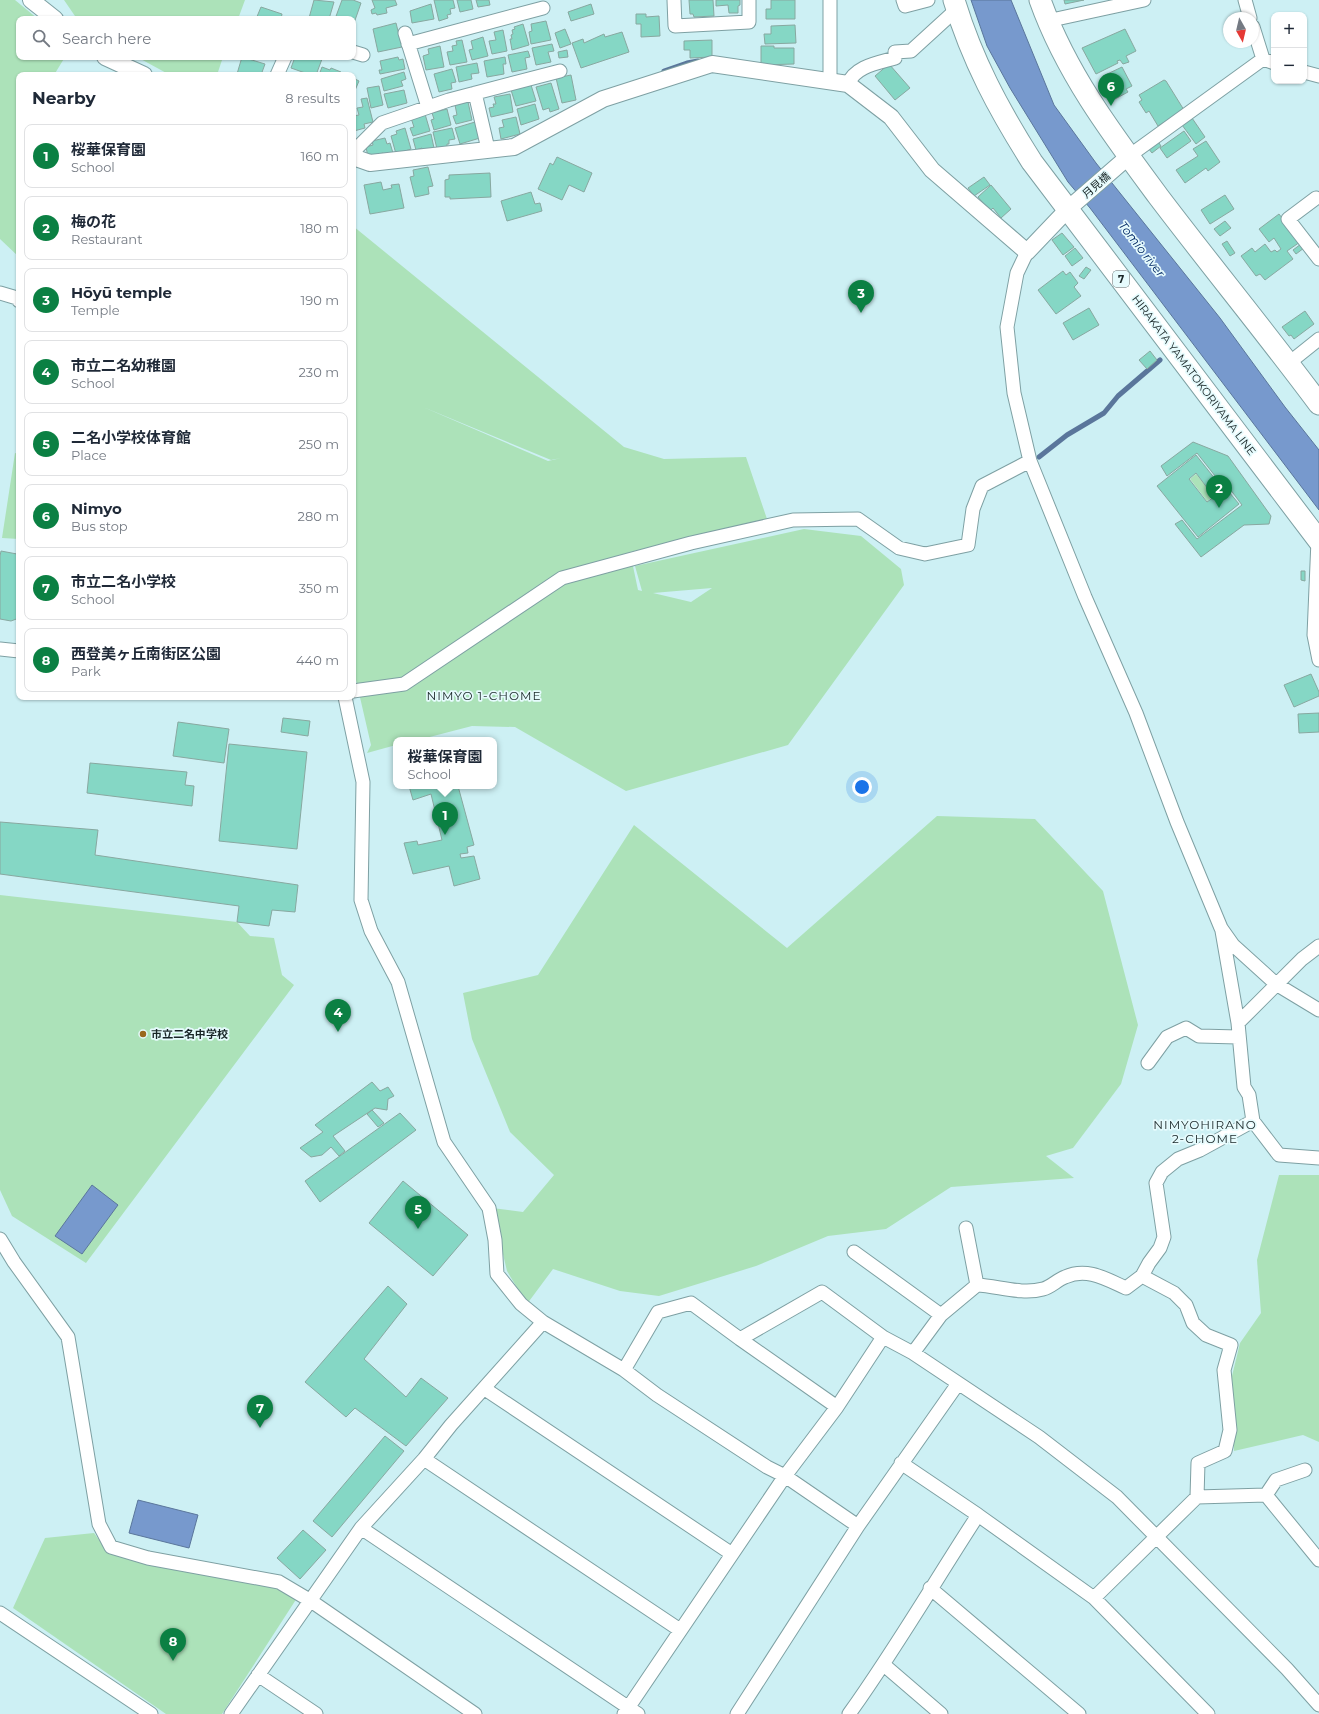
<!DOCTYPE html>
<html lang="en">
<head>
<meta charset="utf-8">
<style>
	:root { --surface:#fff; --page:#f6f6f7; --text:#1f2937; --muted:#747a83; --line:#e0e1e3; --accent:#0b8043 }
	body { margin:0; font-family:Montserrat,"Noto Sans JP",sans-serif; background:var(--page); color:var(--text) }
	.controls { position:absolute; right:12px; top:12px; display:grid; overflow:hidden; border-radius:8px; box-shadow:0 1px 3px #0004 }
	.controls button { width:36px; height:36px; display:grid; place-items:center; padding:0; border:0; border-bottom:1px solid var(--line); background:var(--surface); color:var(--text); font:20px sans-serif }
	.compass { position:absolute; left:1223px; top:12px; width:36px; height:36px; border-radius:50%; background:var(--surface); box-shadow:0 1px 3px #0004; rotate:172deg }
	.you { position:absolute; left:862px; top:787px; width:14px; height:14px; margin:-10px; border:3px solid #fff; border-radius:50%; background:#1a73e8; box-shadow:0 0 0 6px #1a73e833 }
	.badge { display:grid; place-items:center; width:26px; height:26px; border-radius:50%; background:var(--accent); color:#fff; font-size:13px; font-weight:700 }
	.pin { position:absolute; translate:-50% -33px; filter:drop-shadow(0 1px 2px #0008) }
	.pin::after { content:''; position:absolute; top:21px; width:14px; height:12px; background:inherit; clip-path:polygon(0 0,100% 0,50% 100%) }
	.popup { position:absolute; left:393px; top:737px; width:104px; height:52px; box-sizing:border-box; display:grid; place-content:center; border-radius:8px; background:var(--surface); filter:drop-shadow(0 1px 3px #0005); font-size:13px; white-space:nowrap; color:var(--muted) }
	.popup b { font-size:15px; color:var(--text) }
	.popup::after { content:''; position:absolute; left:50%; top:100%; margin-left:-8px; border:8px solid transparent; border-top-color:var(--surface) }
	.list { margin:0; padding:0; list-style:none }
	h2 { display:flex; justify-content:space-between; align-items:center; height:52px; margin:0; padding:0 16px; font-size:17px }
	h2 small { font-size:13px; font-weight:400; color:var(--muted) }
	.list li { display:grid; grid-template-columns:26px 1fr auto; gap:12px; align-items:center; box-sizing:border-box; height:64px; margin:0 8px 8px; padding:0 8px; border:1px solid var(--line); border-radius:8px }
	.list b { display:block; font-size:15px; white-space:nowrap }
	.list p { margin:0; font-size:13px; white-space:nowrap; color:var(--muted) }
	.list em { font-size:13px; font-style:normal; color:var(--muted) }
	.icon { flex:none; width:22px; height:22px; fill:none; stroke:currentColor; stroke-width:2; stroke-linecap:round; stroke-linejoin:round }
	.map { position:relative; flex:none; width:1319px; height:1714px; overflow:hidden }
	.search { position:absolute; background:var(--surface); box-shadow:0 1px 3px #0004; left:16px; top:16px; width:340px; height:44px; display:flex; align-items:center; gap:10px; box-sizing:border-box; padding:0 14px; border-radius:8px; color:var(--muted); font-size:15px }
	.panel { position:absolute; background:var(--surface); box-shadow:0 1px 3px #0004; left:16px; top:72px; width:340px; height:628px; border-radius:8px }
	.map>svg:first-child { display:block }
	.green { fill:#ace2b9; fill-rule:evenodd }
	.water { fill:#7799cd; stroke:#5a769b }
	.lines { fill:none; stroke-linecap:round; stroke-linejoin:round }
	.stream { stroke:#5a769b; stroke-width:5 }
	.building { fill:#85d7c5; stroke:#88a8a0; fill-rule:evenodd }
	.minor-casing { stroke:#7ea0a3; stroke-width:15 }
	.tertiary-casing { stroke:#7ea0a3; stroke-width:18 }
	.primary-casing { stroke:#7ea0a3; stroke-width:23 }
	.minor { stroke:#fff; stroke-width:13 }
	.tertiary { stroke:#fff; stroke-width:16 }
	.primary { stroke:#fff; stroke-width:21 }
	.poi-dot { fill:#9a671d; stroke:#e6fbfd; stroke-width:1.5 }
	.labels { text-anchor:middle; dominant-baseline:central; stroke-width:3.5; stroke-linejoin:round; paint-order:stroke }
	.shield { fill:#e6fbfd; stroke:#566566; stroke-width:1 }
	.shield-label { font-size:10px; font-weight:bold; fill:#182526 }
	.street-label { font-size:11px; fill:#182526; stroke:#e6fbfd }
	.poi-label { font-size:11px; font-weight:bold; fill:#182526; stroke:#e6fbfd; text-anchor:start }
	.water-label { font-size:12px; font-style:italic; fill:#002763; stroke:#e6fbfd }
	.neighbourhood-label { font-size:12px; letter-spacing:1px; fill:#182526; stroke:#e6fbfd }
</style>
</head>
<body>
<div class="map">
<svg width="1319" height="1714" viewBox="0 0 1319 1714">
	<rect width="100%" height="100%" fill="#cdf0f4"/>
	<path class="green" d="M0 0H15L38 19H19V57H65L54 75H19V257L0 239Z
		M64 0H245L238 19H77Z
		M137 57H223L217 75H170Z
		M353 226 624 447 664 459 746 457 767 519 630 552 638 590 642 591 635 566 804 529 861 536 901 569 904 585 788 745 626 791 515 727 472 726 418 740H396V745L367 753 371 745 356 680 353 678ZM423 407 551 460 561 458 548 461ZM712 588 691 602 653 593Z
		M15 453 19 454V539L2 538Z
		M1196 474 1214 496 1207 501 1190 479Z
		M937 816 1035 819 1103 891 1138 1025 1121 1084 1073 1148 1046 1156 1074 1178 951 1187 886 1229 828 1236 756 1266 659 1296 620 1291 553 1269 527 1304 507 1271 492 1208 523 1212 554 1175 510 1132 472 1039 463 993 538 975 634 825 787 948Z
		M0 895 237 922 250 936 274 938 282 975 294 985 86 1263 12 1216 0 1190Z
		M1279 1175H1319V1442L1303 1435 1234 1451 1232 1376 1240 1343 1261 1313 1257 1260Z
		M94 1533 108 1552 275 1586 297 1598 222 1714H166L13 1608 45 1538Z"/>
	<path class="water" d="M971 0H1011L1054 105 1096 163 1220 318 1285 407 1319 450V510L1090 208 1068 182 1010 88 987 46Z
		M92 1185 118 1205 82 1254 55 1236Z
		M138 1500 198 1515 189 1548 129 1533Z"/>
	<g class="lines">
		<path class="stream" d="M664 71 687 63 698 61
			M1039 457 1067 435 1104 413 1118 396 1160 360"/>
	</g>
	<path class="building" d="M314 0 334 2 329 19 309 18Z
		M342 0H353L361 3 353 26V19H335Z
		M372 0H395L397 5 386 8 387 13 377 15 376 13 372 14 371 10 375 8Z
		M434 0H453L455 8 450 9 451 14 447 15 448 18 439 21Z
		M457 0H471L473 9 460 12Z
		M476 0H489L490 5 478 7Z
		M689 0H713L714 16 694 17 693 14H690Z
		M716 0H740V5L738 6V13H729L728 5 716 6Z
		M771 0H795V19H766V9H771Z
		M1064 0H1084L1065 4Z
		M431 4 434 19 412 23 410 11Z
		M591 4 594 14 571 21 568 12Z
		M261 7 282 14 281 19H256Z
		M636 14H646V17L659 16 660 36 641 37V24H636Z
		M546 21 551 40 531 44 529 32 532 31 531 24Z
		M396 23 402 47 378 52 373 29Z
		M523 24 529 45 512 50 510 39H512L511 35 513 34 512 30 515 29 514 27Z
		M795 25 796 43 765 44 764 34H771V26Z
		M565 29 571 44 560 48 555 33Z
		M1125 29 1136 51 1126 56 1129 62 1123 64 1120 60 1117 61 1118 63 1096 74 1082 48Z
		M503 30 507 51 492 54 489 41 496 40 494 32Z
		M622 32 629 52 581 68 572 43 583 39 584 43 604 34 605 37Z
		M483 37 488 56 472 60 469 50 473 49 471 41Z
		M462 40 467 62 450 65 447 52 453 51 452 46 457 45 456 41Z
		M712 40V57L690 58V50H684V41Z
		M552 44 554 51 548 52 551 62 536 65 532 48Z
		M440 46 444 67 426 70 423 56 429 54 428 49Z
		M761 46H774V48H794V64L761 65Z
		M567 50 568 57 559 58 558 52Z
		M528 51 530 57 525 58 527 69 512 72 508 55Z
		M242 57 265 64 261 75 237 74Z
		M295 57 322 59 316 75H311L291 68Z
		M398 57 399 60 403 59 405 69 380 74 379 70H382L380 61Z
		M505 57 506 64H503L504 74 487 77 484 61Z
		M477 63 479 73 471 74 472 79 459 82 456 67Z
		M889 64 910 88 895 100 875 76Z
		M322 67 330 70 331 68 341 72 339 75H319Z
		M1122 67 1132 86 1126 89 1128 92 1115 99 1103 76Z
		M452 69 456 82 451 83 452 89 439 92 434 74Z
		M404 72 406 79 401 81 403 86 384 91 381 79Z
		M571 75 576 100 562 103 556 78Z
		M353 78 359 81 353 95Z
		M1164 80 1166 81 1184 110 1158 126 1149 111 1146 113 1139 102 1142 100 1139 95Z
		M551 83 559 109 550 112 549 108 543 110 536 87Z
		M531 85 536 101 516 106 511 90Z
		M379 86 383 105 371 108 367 88Z
		M404 90 407 103 388 108 384 94Z
		M510 94 513 112 491 117 489 108 494 107 493 104H496L494 97Z
		M367 98 373 122 364 124 365 128 354 131 353 116 359 115 357 108 363 107 361 99Z
		M468 102 472 120 456 124 453 116 457 115 455 105Z
		M535 104 539 119 521 125 517 109Z
		M447 109 451 125 434 130 431 120 434 119 432 113Z
		M425 114 430 131 413 136 410 128 414 127 411 118Z
		M516 117 520 134 501 139 499 128 504 127 502 120Z
		M1192 118 1205 137 1196 144 1182 125Z
		M475 122 480 138 460 144 455 128Z
		M405 128 411 149 396 154 391 136 397 134 396 131Z
		M452 128 455 139 449 140V144H447V147L437 149 433 132Z
		M1184 131 1191 141 1167 158 1160 148Z
		M431 134 434 148 423 151 422 148 416 150 413 139Z
		M385 138 387 144 390 143 393 153 384 155 383 153 368 157 366 147 373 145 372 141Z
		M1157 140 1161 146 1152 153 1148 148Z
		M1206 141 1220 162 1208 171 1206 168 1185 183 1176 170 1198 156 1193 149Z
		M557 157 592 173 584 192 569 185 562 200 538 189 550 163 553 165Z
		M428 167 433 186 428 187 429 194 415 197 410 177 414 176 413 170Z
		M490 173 491 197 450 199V197H445V180L449 179V175Z
		M984 177 990 185 974 196 968 188Z
		M381 182 383 190 392 188 391 185 399 184 404 208 370 214 364 185Z
		M991 185 1011 209 1001 218 993 208 990 211 978 197Z
		M531 192 535 204 540 203 542 211 507 221 501 201Z
		M1225 195 1234 209 1210 224 1201 210Z
		M1279 214 1300 242 1287 251 1293 259 1265 280 1260 274 1256 276 1241 256 1252 248 1255 252 1265 244 1271 252 1275 250 1277 252 1281 249 1274 238 1269 242 1259 229Z
		M1225 221 1231 228 1220 236 1214 229Z
		M1062 233 1074 247 1063 255 1052 240Z
		M1227 241 1235 253 1230 256 1222 244Z
		M1301 244 1304 248 1296 254 1293 250Z
		M1075 248 1083 258 1072 266 1065 256Z
		M1086 267 1091 270 1084 279 1079 276Z
		M1063 271 1066 275 1070 272 1078 283 1074 287 1081 296 1056 314 1038 290Z
		M1089 308 1099 325 1073 340 1063 323Z
		M1305 311 1314 324 1294 339 1291 335 1289 336 1282 327Z
		M1150 351 1157 360 1147 369 1139 360Z
		M1193 442 1228 456 1271 516 1269 524 1244 525 1201 557 1175 524 1182 520 1197 539 1242 505 1230 489 1227 491 1197 453 1167 476 1161 466Z
		M1196 455 1227 494 1229 492 1239 504 1198 537 1157 486ZM1196 473 1214 497 1207 502 1189 479Z
		M18 545 19 618 11 621 0 619V556L1 551 17 554Z
		M1301 571H1305V581L1301 580Z
		M1311 674 1319 692V696L1294 707 1284 685Z
		M1319 713V732L1299 733 1298 714Z
		M283 718 310 721 308 736 281 732Z
		M178 722 229 729 224 763 173 756Z
		M229 744 307 752 297 849 219 841Z
		M90 763 187 772 185 785 194 786 192 806 87 793Z
		M409 786H458L474 845 467 847 468 853 460 854 461 858 474 856 480 879 454 886 449 866 413 874 404 843 417 841 418 845 442 840 431 794 413 800Z
		M0 822 98 830 95 855 298 885 295 912 272 910 269 926 237 922 239 906 0 874Z
		M372 1082 380 1091 388 1087 394 1096 388 1099 387 1110 375 1108 333 1136 345 1151 339 1156 331 1147 322 1155 311 1157 300 1148 323 1132 315 1125Z
		M372 1110 384 1123 378 1127 367 1114Z
		M400 1113 416 1130 320 1202 305 1181Z
		M403 1181 468 1235 433 1276 369 1223Z
		M388 1286 407 1304 364 1359 406 1397 421 1378 448 1398 406 1446 355 1408 346 1417 305 1382Z
		M385 1436 404 1451 332 1537 313 1521Z
		M303 1530 326 1550 300 1579 277 1558Z"/>
	<g class="lines">
		<defs>
			<path id="minor" d="M674 0 675 26 749 22V0
				M830 0V82
				M903 0 905 6 928 0
				M1245 0 1250 18
				M1047 21 1144 0
				M1253 27 1263 59
				M405 33 428 107
				M408 44 543 8
				M353 52 363 55
				M1304 72 1319 76
				M277 75 285 57
				M848 84C855 66 878 63 895 58V52L911 51 957 9
				M475 93 488 149
				M353 154 358 147 382 123 449 100 560 71
				M1129 156 1263 59 1274 63
				M1316 198 1288 219 1319 259
				M1027 252 1017 273 1007 327 1014 393 1030 461 1085 597 1136 713 1177 822 1221 928 1233 945 1276 984 1319 1010
				M0 293 17 298 19 301
				M1289 363 1319 339
				M1318 540 1314 635 1319 660
				M0 649 19 651
				M353 691 404 684 562 578 691 543 793 520 858 519 899 548 925 554 968 545 973 509 982 486 1030 461
				M345 697 363 782 361 900 371 931 398 982 444 1142 489 1208 495 1240 497 1274 521 1304 543 1322
				M1222 931 1238 1023 1244 1087 1249 1095 1253 1121 1279 1155 1319 1158
				M1238 1023 1302 959 1319 946
				M1148 1063 1167 1037 1186 1028 1199 1036 1238 1037
				M966 1228 977 1285
				M0 1239 14 1262 68 1337 99 1524 111 1547 148 1558 279 1582 311 1601 475 1714
				M854 1252 941 1315
				M1142 1276 1174 1293 1186 1305 1193 1323 1206 1335 1231 1345 1224 1370 1230 1430 1225 1451 1198 1463 1197 1497
				M740 1339 837 1407
				M913 1353 941 1315 977 1285C998 1286 1022 1295 1043 1289 1051 1287 1057 1280 1065 1277 1087 1267 1106 1279 1126 1288L1142 1276 1149 1263 1160 1248 1164 1237 1156 1183 1162 1172 1178 1159 1200 1150 1253 1121
				M624 1370 658 1312 691 1303 740 1339 822 1292 883 1337 913 1353 1039 1437 1117 1497 1287 1669 1319 1705
				M485 1389 732 1554
				M424 1459 680 1630
				M901 1463 978 1515 1094 1598 1208 1714
				M1266 1495 1276 1480 1305 1470
				M361 1528 638 1714
				M930 1588 1079 1714
				M1094 1598 1197 1497 1266 1495 1319 1560
				M0 1613 151 1714
				M884 1665 941 1714
				M258 1675 316 1714
				M231 1714 361 1528 424 1459 451 1425 543 1322 624 1370 657 1395 767 1467 785 1476 858 1526
				M624 1714 785 1476 837 1407 883 1337
				M737 1714 858 1526 957 1385
				M849 1714C895 1650 935 1581 978 1515"/>
			<path id="tertiary" d="M31 0 55 19
				M105 57 144 75
				M353 157 370 163 514 147 603 99 712 64 848 84 891 117 932 170 1027 252 1068 209 1129 156"/>
			<path id="primary" d="M954 0C972 60 999 110 1032 162L1319 541
				M1040 0C1066 73 1112 134 1158 196 1211 266 1267 334 1319 404"/>
		</defs>
		<use href="#minor" class="minor-casing"/>
		<use href="#tertiary" class="tertiary-casing"/>
		<use href="#primary" class="primary-casing"/>
		<use href="#minor" class="minor"/>
		<use href="#tertiary" class="tertiary"/>
		<use href="#primary" class="primary"/>
	</g>
	<circle class="poi-dot" cx="143" cy="1034" r="4"/>
	<g class="labels">
		<rect class="shield" x="1113" y="271" width="16" height="16" rx="3"/>
		<g class="shield-label">
			<text x="1121" y="279">7</text>
		</g>
		<g class="street-label">
			<text transform="translate(1096 185) rotate(-41)">月見橋</text>
			<text transform="translate(1194 375) rotate(53)">HIRAKATA YAMATOKORIYAMA LINE</text>
		</g>
		<g class="poi-label">
			<text x="151" y="1034">市立二名中学校</text>
		</g>
		<g class="water-label">
			<text transform="translate(1142 249) rotate(52)">Tomio river</text>
		</g>
		<g class="neighbourhood-label">
			<text x="484" y="695">NIMYO 1-CHOME</text>
			<text x="1205" y="1124">NIMYOHIRANO<tspan x="1205" dy="14">2-CHOME</tspan></text>
		</g>
	</g>
</svg>
<div class="controls">
<button>+</button>
<button>−</button>
</div>
<svg class="compass" viewBox="-18 -18 36 36"><path d="M0-13l5 13h-10z" fill="#e53935"/><path d="M0 13l5-13h-10z" fill="#747a83"/></svg>
<div class="you"></div>
<div class="pin badge" style="left:445px;top:835px">1</div>
<div class="popup"><b>桜華保育園</b>School</div>
<div class="pin badge" style="left:1219px;top:508px">2</div>
<div class="pin badge" style="left:861px;top:313px">3</div>
<div class="pin badge" style="left:338px;top:1032px">4</div>
<div class="pin badge" style="left:418px;top:1229px">5</div>
<div class="pin badge" style="left:1111px;top:106px">6</div>
<div class="pin badge" style="left:260px;top:1428px">7</div>
<div class="pin badge" style="left:173px;top:1661px">8</div>
<div class="search"><svg class="icon" aria-label="search" viewBox="0 0 24 24"><circle cx="10" cy="10" r="6"/><path d="M15 15l6 6"/></svg>Search here</div>
<section class="panel">
<h2>Nearby<small>8 results</small></h2>
<ul class="list">
<li><span class="badge">1</span><div><b>桜華保育園</b><p>School</p></div><em>160 m</em></li>
<li><span class="badge">2</span><div><b>梅の花</b><p>Restaurant</p></div><em>180 m</em></li>
<li><span class="badge">3</span><div><b>Hōyū temple</b><p>Temple</p></div><em>190 m</em></li>
<li><span class="badge">4</span><div><b>市立二名幼稚園</b><p>School</p></div><em>230 m</em></li>
<li><span class="badge">5</span><div><b>二名小学校体育館</b><p>Place</p></div><em>250 m</em></li>
<li><span class="badge">6</span><div><b>Nimyo</b><p>Bus stop</p></div><em>280 m</em></li>
<li><span class="badge">7</span><div><b>市立二名小学校</b><p>School</p></div><em>350 m</em></li>
<li><span class="badge">8</span><div><b>西登美ヶ丘南街区公園</b><p>Park</p></div><em>440 m</em></li>
</ul>
</section>
</div>
</body>
</html>
